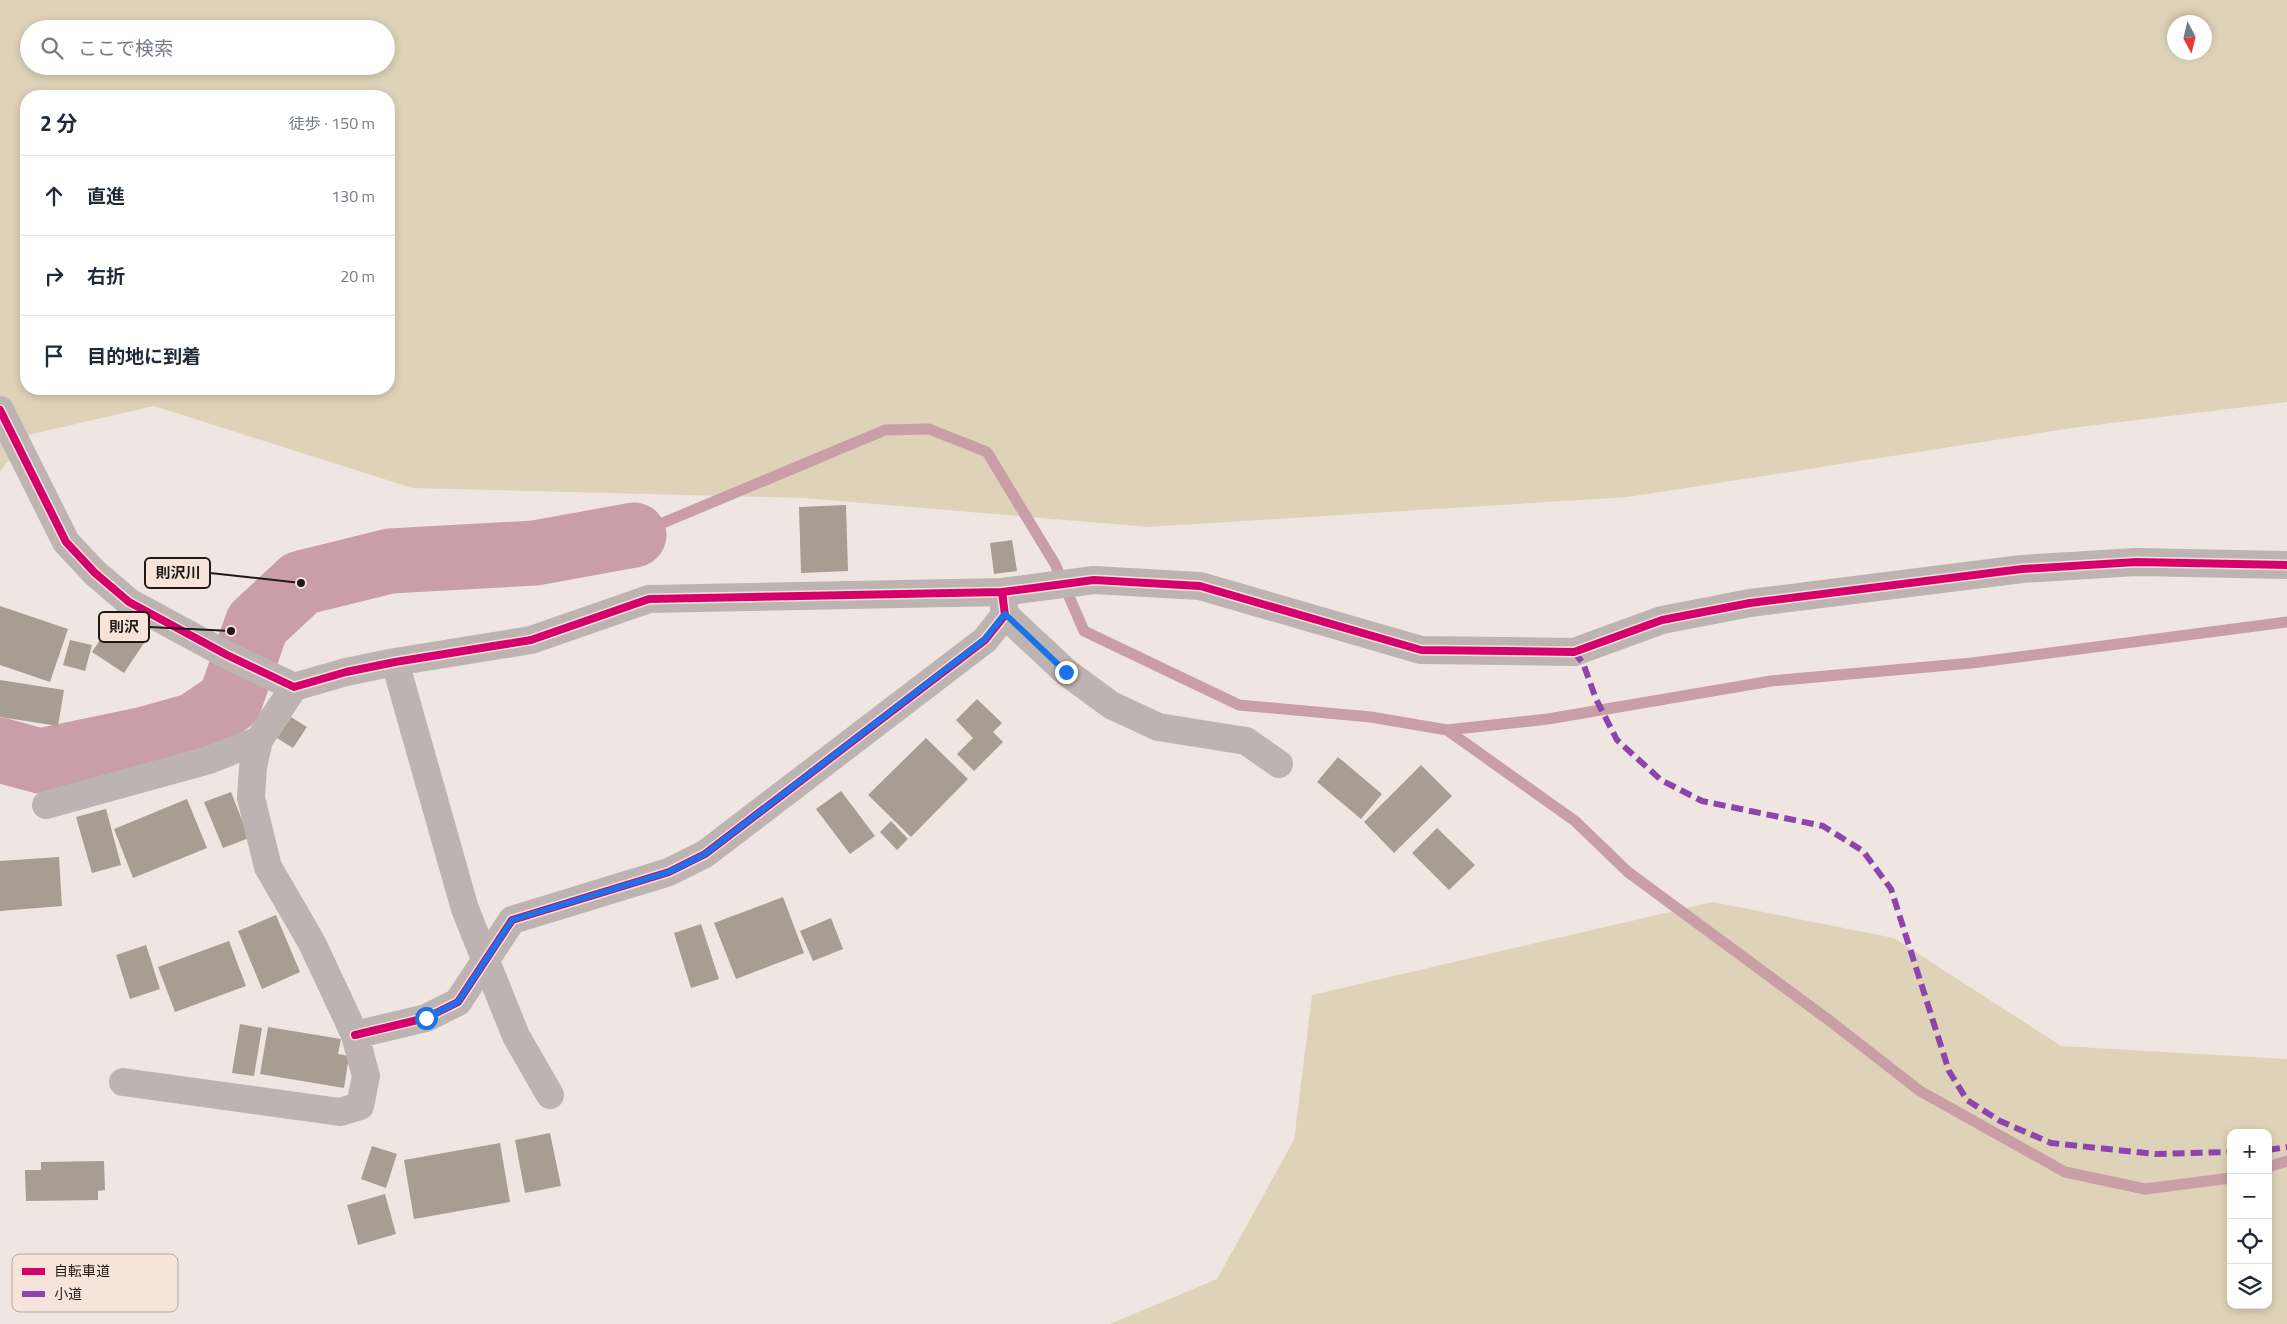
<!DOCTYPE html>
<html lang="ja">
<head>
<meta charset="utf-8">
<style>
	:root { --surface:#fff; --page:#f6f6f7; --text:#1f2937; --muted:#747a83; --line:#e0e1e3 }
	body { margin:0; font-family:"Titillium Web","Noto Sans JP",sans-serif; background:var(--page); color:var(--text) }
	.controls { position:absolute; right:15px; bottom:15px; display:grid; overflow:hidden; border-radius:10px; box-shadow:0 2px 8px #0003 }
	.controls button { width:45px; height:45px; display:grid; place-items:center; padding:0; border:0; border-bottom:1px solid var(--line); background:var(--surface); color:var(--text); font:25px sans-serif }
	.compass { position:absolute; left:2167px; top:15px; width:45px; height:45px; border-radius:50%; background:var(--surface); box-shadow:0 2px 8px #0003; rotate:173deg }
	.stop { position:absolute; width:15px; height:15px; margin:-11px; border:4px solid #1a73e8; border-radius:50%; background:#fff }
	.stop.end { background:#1a73e8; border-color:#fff; box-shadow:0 1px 5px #0008 }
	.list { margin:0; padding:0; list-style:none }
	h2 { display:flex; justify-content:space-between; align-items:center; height:65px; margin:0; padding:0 20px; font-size:21px }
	h2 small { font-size:16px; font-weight:400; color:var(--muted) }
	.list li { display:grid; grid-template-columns:32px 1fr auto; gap:15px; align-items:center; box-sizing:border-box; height:80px; padding:0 20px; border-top:1px solid var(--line) }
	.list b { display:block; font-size:19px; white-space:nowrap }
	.list em { font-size:16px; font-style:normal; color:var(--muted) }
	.icon { flex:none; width:28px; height:28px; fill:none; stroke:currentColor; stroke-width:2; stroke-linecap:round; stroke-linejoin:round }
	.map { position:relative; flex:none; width:2287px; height:1324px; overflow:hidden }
	.search { position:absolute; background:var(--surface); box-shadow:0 2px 8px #0003; left:20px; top:20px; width:375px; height:55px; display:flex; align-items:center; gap:12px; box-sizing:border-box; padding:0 18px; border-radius:28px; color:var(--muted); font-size:19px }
	.panel { position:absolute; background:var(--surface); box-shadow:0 2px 8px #0003; left:20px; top:90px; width:375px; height:305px; border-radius:20px }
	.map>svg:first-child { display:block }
	.green { fill:#ded3b8; fill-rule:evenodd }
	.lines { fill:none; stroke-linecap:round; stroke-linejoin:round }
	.stream { stroke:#ca9ea7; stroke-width:11 }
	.river { stroke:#ca9ea7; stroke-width:65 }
	.building { fill:#a89d92 }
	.street { stroke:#bdb3b1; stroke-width:28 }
	.quiet { stroke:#8e44ad; stroke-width:6; stroke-dasharray:12 6; stroke-linecap:butt }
	.cycleway-casing { stroke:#f6e4db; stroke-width:11 }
	.cycleway { stroke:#d6006c; stroke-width:8 }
	.route { stroke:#1a73e8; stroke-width:6 }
	.key { fill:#f6e4db; stroke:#b6a7a0; stroke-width:1 }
	.key-label { font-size:14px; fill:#201a17 }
	.leader { fill:none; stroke:#201a17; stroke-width:2 }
	.callout-dot { fill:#201a17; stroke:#f6e4db; stroke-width:2 }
	.callout { fill:#f6e4db; stroke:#201a17; stroke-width:2 }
	.callout-label { font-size:15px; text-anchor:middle; font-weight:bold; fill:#201a17 }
</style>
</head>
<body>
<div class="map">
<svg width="2287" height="1324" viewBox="0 0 2287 1324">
	<rect width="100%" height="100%" fill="#f0e6e1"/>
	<path class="green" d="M0 0H2287V402L2079 427 1628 497 1148 527 803 498 412 488 154 406 28 435 0 472ZM2174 22H2204V52H2174ZM29 29H386V66H29ZM26 96H389V389H26Z
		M1713 902 1894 938 2061 1046 2287 1059V1324H1110L1217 1279 1294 1140 1312 995ZM2231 1133H2268V1305H2231Z"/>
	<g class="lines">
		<path class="stream" d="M634 535 885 430 929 429 987 452 1055 564 1084 631 1239 705 1371 717 1447 730 1548 719 1771 681 1972 663 2287 622
			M1447 730 1575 821 1628 872 1830 1021 1920 1091 2065 1172 2145 1189 2231 1178
			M2268 1167 2287 1161"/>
		<path class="river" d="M0 750 40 761 145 739 195 725 230 701 257 624 301 583 390 561 535 553 634 535"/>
	</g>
	<path class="building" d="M846 505 848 571 801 573 799 507Z
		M1012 540 1017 571 994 574 990 543Z
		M0 606 68 629 50 682 0 665Z
		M114 619 146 640 124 673 92 652Z
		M70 640 92 645 85 671 63 665Z
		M0 680 64 690 58 726 0 717Z
		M977 699 1002 723 993 732 1003 742 974 771 957 754 973 738 956 720Z
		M291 717 307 727 293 748 277 738Z
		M926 738 968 779 911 837 868 795Z
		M1338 757 1382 794 1361 819 1317 782Z
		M1421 765 1452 796 1394 853 1364 822Z
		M841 791 875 836 850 854 816 809Z
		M231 792 249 838 223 848 204 802Z
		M187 799 207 848 133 878 114 829Z
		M106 809 121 865 92 873 76 817Z
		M891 821 908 839 897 850 880 832Z
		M1437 828 1475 865 1449 890 1412 853Z
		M59 857 62 906 0 911V861Z
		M783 897 804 953 736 979 714 923Z
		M276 915 300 972 262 989 238 931Z
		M831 918 843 949 813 961 800 931Z
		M701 924 719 979 691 988 674 933Z
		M229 941 246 986 175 1012 158 967Z
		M146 945 160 989 130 999 116 955Z
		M240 1024 262 1028 254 1076 232 1073Z
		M268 1027 341 1039 338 1054 349 1056 344 1088 260 1074Z
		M550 1133 561 1186 525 1193 515 1140Z
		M500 1143 510 1202 414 1219 404 1160Z
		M372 1146 397 1154 386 1188 361 1179Z
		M104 1161 105 1190 98 1191V1200L26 1201 25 1170H41V1162Z
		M385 1194 396 1234 358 1245 347 1205Z"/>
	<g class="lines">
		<path class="street" d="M0 410 66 542 95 573 129 602 227 655 294 687 346 672 395 662 531 640 649 599 1002 592 1094 580 1200 586 1421 650 1574 652 1662 620 1750 603 2022 569 2136 562 2287 565
			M1005 615 1066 672 1111 705 1158 727 1246 741 1279 764
			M395 662 465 909 516 1036 550 1095
			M46 805 209 760 259 740 294 687
			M355 1035 426 1018 458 1002 512 920 669 872 705 854 985 640 1005 615 1002 592
			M123 1082 340 1112 360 1106 366 1076 355 1035 312 943 268 867 251 798 253 767 259 740"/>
		<path class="quiet" d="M1574 652 1583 663 1596 699 1617 740 1661 780 1702 801 1823 826 1863 851 1891 889 1949 1071 1967 1100 2000 1121 2051 1143 2155 1154 2231 1152
			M2268 1150 2287 1147"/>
		<defs>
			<path id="cycleway" d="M0 410 66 542 95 573 129 602 227 655 294 687 346 672 395 662 531 640 649 599 1002 592 1094 580 1200 586 1421 650 1574 652 1662 620 1750 603 2022 569 2136 562 2287 565
				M355 1035 426 1018 458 1002 512 920 669 872 705 854 985 640 1005 615 1002 592"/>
		</defs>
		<use href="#cycleway" class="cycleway-casing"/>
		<use href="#cycleway" class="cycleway"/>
	</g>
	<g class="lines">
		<path class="route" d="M426 1018 458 1002 512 920 669 872 705 854 984 640 1005 614 1066 672"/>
	</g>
	<rect x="12" y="1254" width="166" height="58" rx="8" class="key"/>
	<rect x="22" y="1268" width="23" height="7" fill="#d6006c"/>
	<rect x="22" y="1291" width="23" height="6" fill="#8e44ad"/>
	<g class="key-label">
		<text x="54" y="1276">自転車道</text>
		<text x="54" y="1299">小道</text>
	</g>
	<path class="leader" d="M301 583L210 573M231 631L149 627"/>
	<g class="callout-dot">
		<circle cx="301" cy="583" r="5"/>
		<circle cx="231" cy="631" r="5"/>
	</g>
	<g class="callout">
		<rect x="145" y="558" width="65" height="30" rx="5"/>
		<rect x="99" y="612" width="50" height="30" rx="5"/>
	</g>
	<g class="callout-label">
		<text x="178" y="578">則沢川</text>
		<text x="124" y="632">則沢</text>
	</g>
</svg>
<div class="controls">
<button>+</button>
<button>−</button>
<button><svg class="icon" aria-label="locate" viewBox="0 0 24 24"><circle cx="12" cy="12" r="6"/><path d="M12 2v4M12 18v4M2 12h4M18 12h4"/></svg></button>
<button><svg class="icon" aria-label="layers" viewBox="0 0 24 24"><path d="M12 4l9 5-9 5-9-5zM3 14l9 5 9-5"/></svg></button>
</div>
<svg class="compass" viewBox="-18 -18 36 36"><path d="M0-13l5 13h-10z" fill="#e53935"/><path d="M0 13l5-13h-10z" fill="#747a83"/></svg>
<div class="stop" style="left:426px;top:1018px"></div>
<div class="stop end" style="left:1066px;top:672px"></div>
<div class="search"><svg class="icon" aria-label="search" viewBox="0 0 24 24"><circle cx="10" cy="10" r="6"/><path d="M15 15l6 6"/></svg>ここで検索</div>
<section class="panel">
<h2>2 分<small>徒歩 · 150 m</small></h2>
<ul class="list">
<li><svg class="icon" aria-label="ahead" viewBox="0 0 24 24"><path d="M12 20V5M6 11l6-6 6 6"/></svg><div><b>直進</b></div><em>130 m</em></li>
<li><svg class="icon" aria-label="right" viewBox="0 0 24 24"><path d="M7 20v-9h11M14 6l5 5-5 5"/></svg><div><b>右折</b></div><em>20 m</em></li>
<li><svg class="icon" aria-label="arrive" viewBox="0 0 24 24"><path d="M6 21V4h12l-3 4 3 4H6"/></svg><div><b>目的地に到着</b></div></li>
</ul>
</section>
</div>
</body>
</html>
